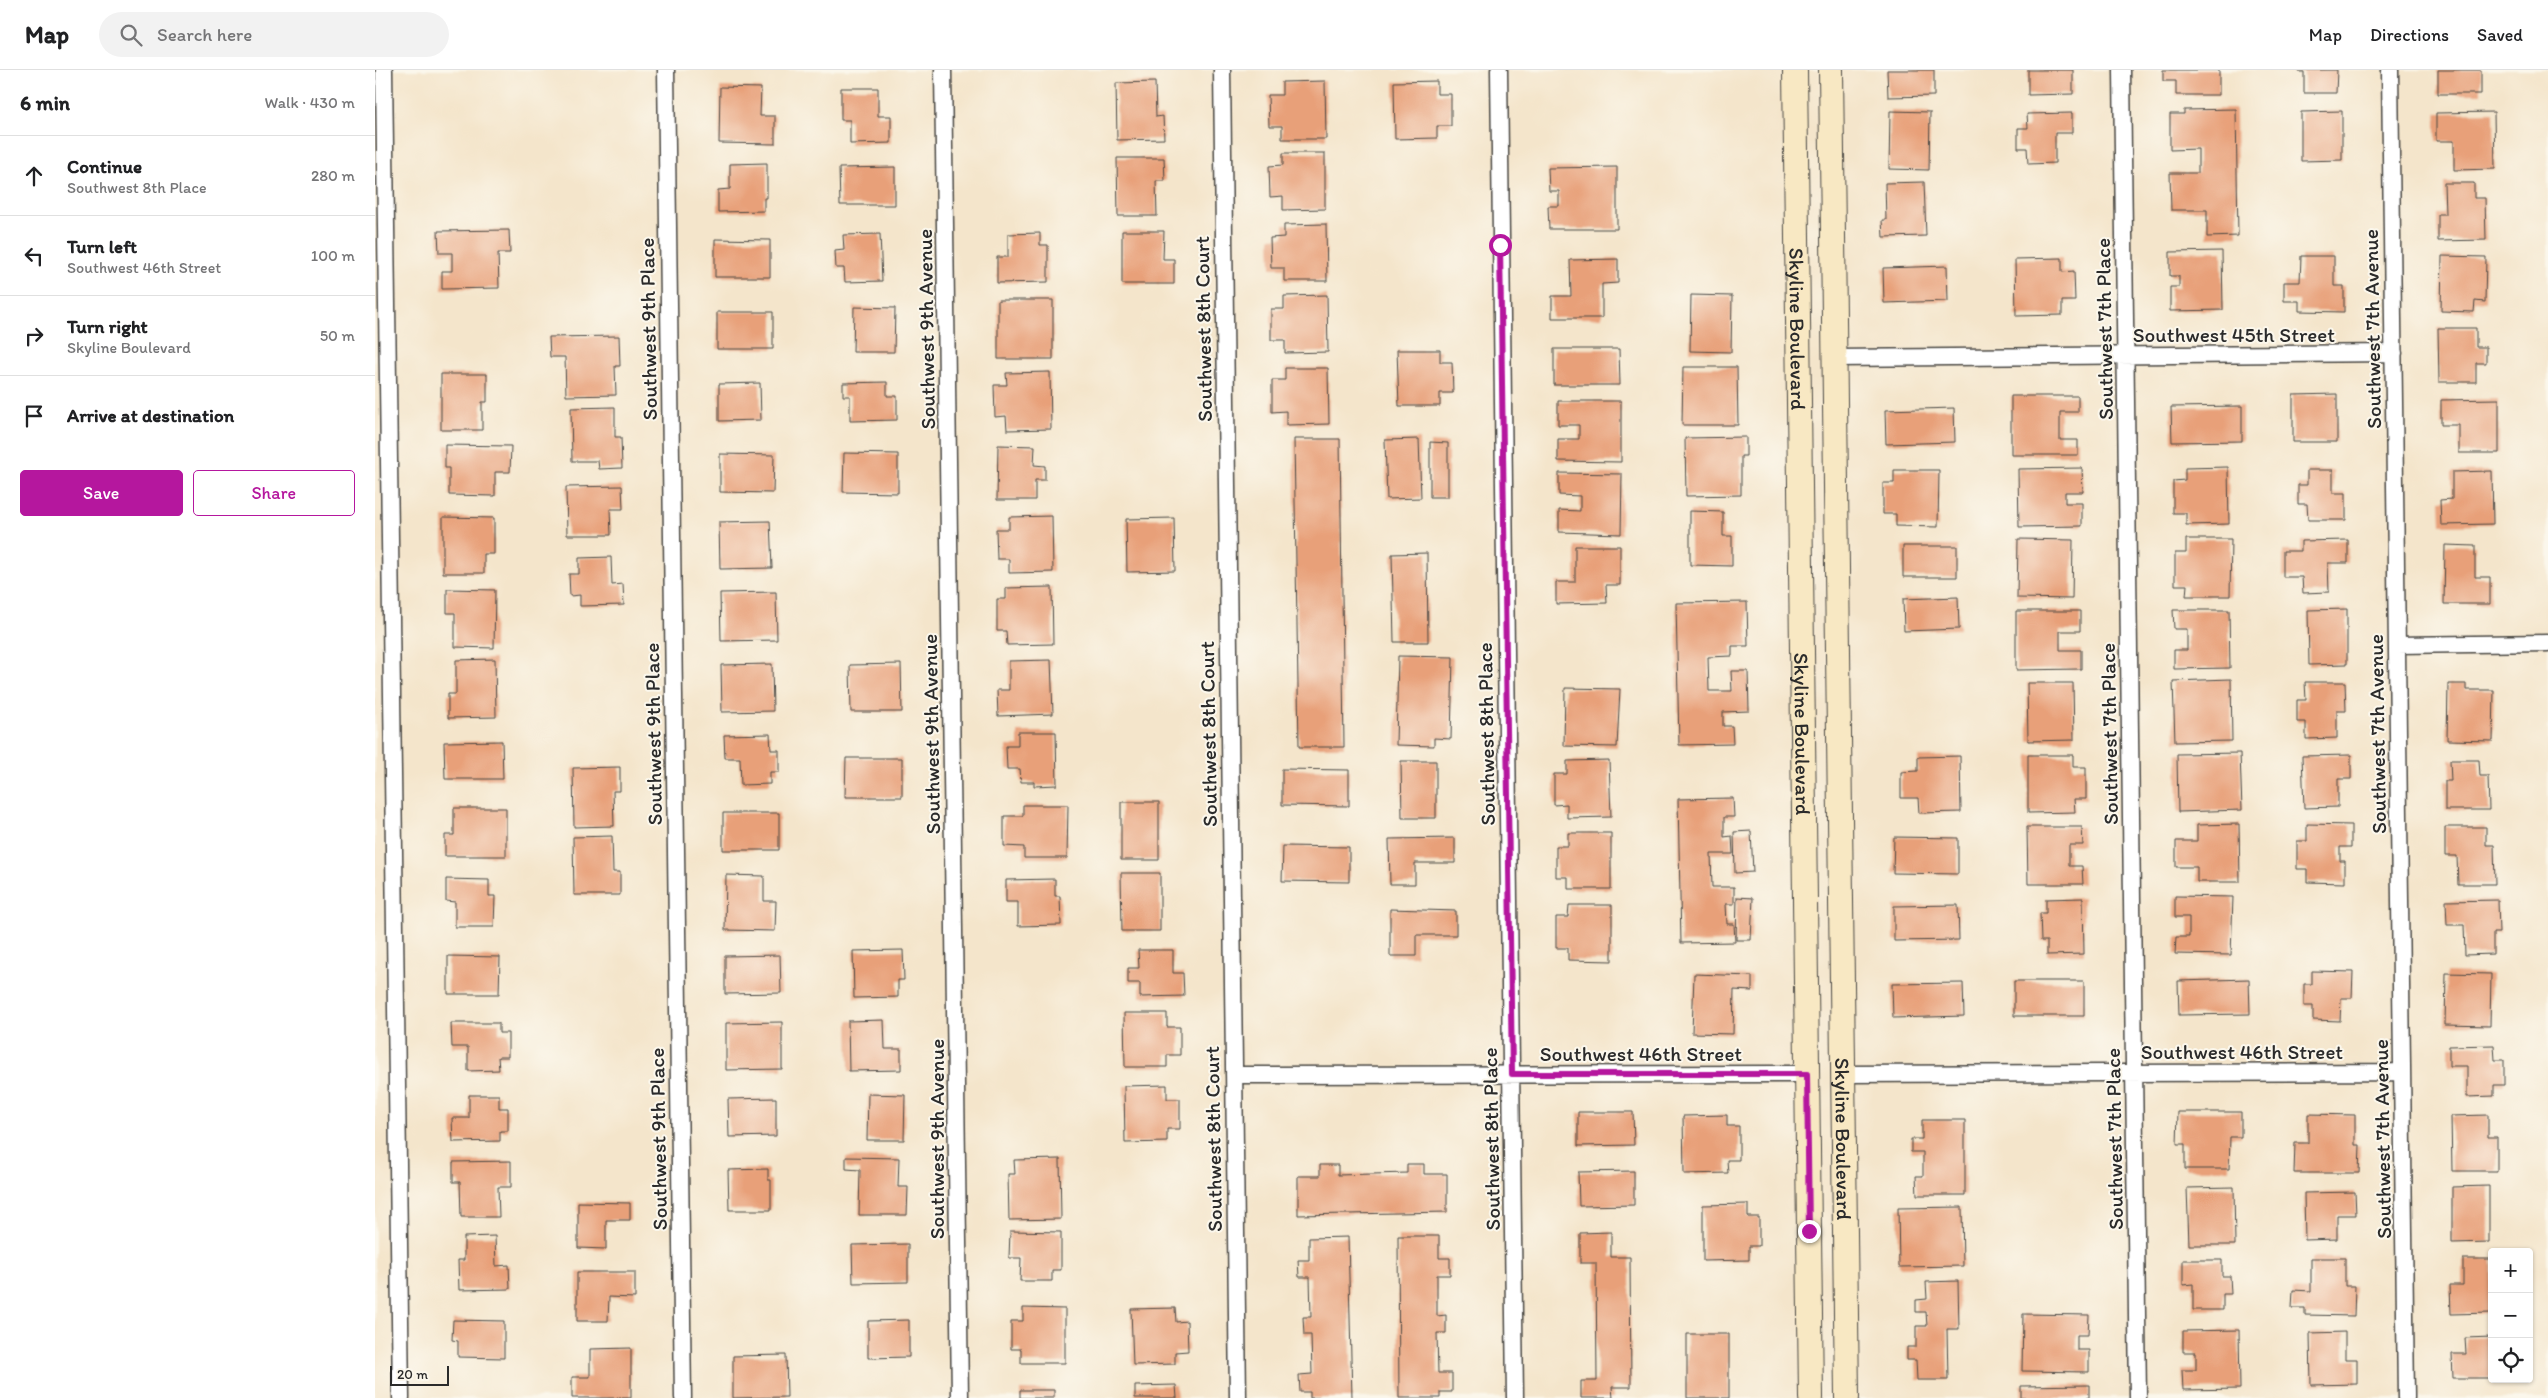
<!DOCTYPE html>
<html lang="en">
<head>
<meta charset="utf-8">
<style>
	:root { --surface:#fff; --page:#f2f2f2; --text:#202124; --muted:#757577; --line:#e0e0e0; --accent:#b5179e }
	body { margin:0; font-family:Itim,sans-serif; background:var(--page); color:var(--text) }
	.controls { position:absolute; right:15px; bottom:15px; display:grid; overflow:hidden; border-radius:5px; box-shadow:0 1px 4px #0004 }
	.controls button { width:45px; height:45px; display:grid; place-items:center; padding:0; border:0; border-bottom:1px solid var(--line); background:var(--surface); color:var(--text); font:25px sans-serif }
	.scale { position:absolute; left:15px; bottom:12px; width:59px; box-sizing:border-box; padding-left:5px; border:2px solid #2b2b2b; border-top:0; font-size:14px; line-height:18px; white-space:nowrap; color:#2b2b2b; -webkit-text-stroke:4px #fbf7ec; paint-order:stroke }
	.stop { position:absolute; width:15px; height:15px; margin:-11px; border:4px solid #b5179e; border-radius:50%; background:#fff }
	.stop.end { background:#b5179e; border-color:#fff; box-shadow:0 1px 5px #0008 }
	.list { margin:0; padding:0; list-style:none }
	h2 { display:flex; justify-content:space-between; align-items:center; height:65px; margin:0; padding:0 20px; font-size:21px }
	h2 small { font-size:16px; font-weight:400; color:var(--muted) }
	.list li { display:grid; grid-template-columns:32px 1fr auto; gap:15px; align-items:center; box-sizing:border-box; height:80px; padding:0 20px; border-top:1px solid var(--line) }
	.list b { display:block; font-size:19px; white-space:nowrap }
	.list p { margin:0; font-size:16px; white-space:nowrap; color:var(--muted) }
	.list em { font-size:16px; font-style:normal; color:var(--muted) }
	.actions { display:flex; gap:10px; padding:15px 20px }
	.actions a { flex:1; padding:11px 0; border:1px solid var(--accent); border-radius:5px; text-align:center; font-size:18px; color:var(--accent) }
	.actions .main { background:var(--accent); color:#fff }
	.icon { flex:none; width:28px; height:28px; fill:none; stroke:currentColor; stroke-width:2; stroke-linecap:round; stroke-linejoin:round }
	.map { position:relative; flex:none; width:2173px; height:1328px; overflow:hidden }
	header { display:flex; align-items:center; gap:30px; box-sizing:border-box; height:70px; padding:0 25px; background:var(--surface); border-bottom:1px solid var(--line) }
	header strong { font-size:24px }
	nav { display:flex; gap:28px; margin-inline-start:auto; font-size:18px }
	.search { width:350px; height:45px; background:var(--page); display:flex; align-items:center; gap:12px; box-sizing:border-box; padding:0 18px; border-radius:28px; color:var(--muted); font-size:19px }
	main { display:flex }
	aside { flex:1; background:var(--surface) }
	.map>svg:first-child { display:block }
	.building { fill:#e8a079 }
	.lines { fill:none; stroke-linecap:round; stroke-linejoin:round }
	.street-casing { stroke:#494743; stroke-width:19 }
	.secondary-casing { stroke:#494743; stroke-width:26 }
	.street { stroke:#fff; stroke-width:16 }
	.secondary { stroke:#f8e8c3; stroke-width:24 }
	.route { stroke:#b5179e; stroke-width:6 }
	.labels { text-anchor:middle; dominant-baseline:central; stroke-width:4; stroke-linejoin:round; paint-order:stroke }
	.street-label { font-size:21px; fill:#2b2b2b; stroke:#fbf7ec }
</style>
</head>
<body>
<header>
<strong>Map</strong>
<div class="search"><svg class="icon" aria-label="search" viewBox="0 0 24 24"><circle cx="10" cy="10" r="6"/><path d="M15 15l6 6"/></svg>Search here</div>
<nav><a>Map</a><a>Directions</a><a>Saved</a></nav>
</header>
<main>
<aside>
<h2>6 min<small>Walk · 430 m</small></h2>
<ul class="list">
<li><svg class="icon" aria-label="ahead" viewBox="0 0 24 24"><path d="M12 20V5M6 11l6-6 6 6"/></svg><div><b>Continue</b><p>Southwest 8th Place</p></div><em>280 m</em></li>
<li><svg class="icon" aria-label="left" viewBox="0 0 24 24"><path d="M17 20v-9H6M10 6l-5 5 5 5"/></svg><div><b>Turn left</b><p>Southwest 46th Street</p></div><em>100 m</em></li>
<li><svg class="icon" aria-label="right" viewBox="0 0 24 24"><path d="M7 20v-9h11M14 6l5 5-5 5"/></svg><div><b>Turn right</b><p>Skyline Boulevard</p></div><em>50 m</em></li>
<li><svg class="icon" aria-label="arrive" viewBox="0 0 24 24"><path d="M6 21V4h12l-3 4 3 4H6"/></svg><div><b>Arrive at destination</b></div></li>
</ul>
<div class="actions"><a class="main">Save</a><a>Share</a></div>
</aside>
<div class="map">
<svg width="2173" height="1328" viewBox="0 0 2173 1328">
	<rect width="100%" height="100%" fill="#fbf7ec"/>
	<filter id="ink" filterUnits="userSpaceOnUse"><feTurbulence type="fractalNoise" baseFrequency=".02" numOctaves="2"/><feDisplacementMap in="SourceGraphic" scale="10" xChannelSelector="R" yChannelSelector="G"/><feConvolveMatrix kernelMatrix="1 2 1 2 8 2 1 2 1" color-interpolation-filters="sRGB"/></filter>
	<filter id="wash" filterUnits="userSpaceOnUse"><feTurbulence type="fractalNoise" baseFrequency=".0096" numOctaves="4" result="noise"/><feDisplacementMap in="SourceGraphic" scale="20" xChannelSelector="R" yChannelSelector="G"/><feGaussianBlur stdDeviation="1.12" result="paint"/><feColorMatrix in="noise" values="0 0 0 0 0 0 0 0 0 0 0 0 0 0 0 0 0 1.4 0 .05"/><feComposite in="paint" operator="in"/></filter>
	<g filter="url(#wash)">
		<rect width="100%" height="100%" fill="#f4e5cb"/>
		<g id="blocks">
			<path class="building" d="M1512 0H1559V26L1513 27Z
				M1653 0H1698V24L1653 25Z
				M1788 0H1844V25H1801V11H1788Z
				M1924 0H1962L1961 23H1929V2H1924Z
				M2063 0H2106V24H2063Z
				M950 11 951 69H907V56H894L893 25H907V12Z
				M1062 11V24H1076V56H1062V68L1020 69 1019 12Z
				M780 12 781 47 788 46 789 69 742 70 741 13Z
				M345 17 386 18 385 46H400V74L344 73Z
				M466 18H503V46H516V73L475 74V50H466Z
				M1861 39 1863 166 1832 167V140H1796L1795 103H1823V79L1795 80V44H1809V40Z
				M1515 41 1555 42 1554 100 1514 99Z
				M1967 41V90L1926 91V42Z
				M2119 42 2120 99 2079 100V71H2061V43Z
				M1697 43V63H1680V93L1653 94 1652 78H1643V58H1653L1652 44Z
				M908 83H950V139L908 140V126L895 127 894 96 908 95Z
				M742 88H789L790 111H781L782 146H743Z
				M392 93V128H389V141L343 142V120L355 119V94Z
				M520 97V135H465L464 98Z
				M1242 97V159H1174L1173 136H1184V121H1174L1173 98Z
				M1549 112 1551 166 1508 167 1507 150H1511L1510 113Z
				M2069 113H2099V128H2110L2111 170 2063 171V144H2070Z
				M951 154 952 211H909V198H896L895 168 909 167V155Z
				M134 160 135 183H123L124 218 67 219V201H77V183H64L63 161Z
				M747 161H789L788 189H799V214H747Z
				M665 163V175H673V212L622 213V187H633V164Z
				M505 164 507 211 470 212 469 198H461L460 181 469 180 468 165Z
				M340 169 395 170V207H340Z
				M1847 181 1848 240 1795 241V217H1804V206H1795V182Z
				M1926 186H1959V216H1969V242L1924 241V231H1909V212H1925Z
				M2067 186 2111 187 2110 232 2100 231 2099 242 2066 241Z
				M1687 188V202L1699 201 1700 231H1687V245L1641 246 1640 189Z
				M1243 189V213L1227 214V248H1177V226H1196L1195 190Z
				M1572 196 1573 231 1509 233 1508 198Z
				M952 225 953 282 910 283V270H896V239H909V226Z
				M1316 225 1357 226 1356 282 1315 281Z
				M623 230H678V289H623Z
				M479 237 520 238 519 282H478Z
				M342 242H398V279H342Z
				M2063 258H2101V277H2111V293H2101V312H2064Z
				M244 266 245 296H240L241 325 191 326 190 287H175L174 267Z
				M1179 279H1244L1245 315H1179Z
				M1022 280H1065V292H1077L1078 323H1065V336H1024Z
				M1308 297H1362L1363 355H1307Z
				M910 298H953L954 354 911 355V341L897 342V310H910Z
				M675 302 676 359 632 360 631 346 620 347 619 315H632L631 303Z
				M66 304H112V332H107V360H66Z
				M512 312V326H522V350L475 351V326H468V313Z
				M385 313 386 350 344 351V314Z
				M1962 324V372H1918V325Z
				M1636 326H1703V342H1685V370H1703V385H1636Z
				M2124 329V383H2084V355H2066V330Z
				M1183 331H1246V392L1183 391V369H1204V355H1183Z
				M1867 336V371L1797 372 1796 337Z
				M240 337V367H246L247 398 224 399 223 391H197L196 338Z
				M1579 338 1580 372 1511 374 1510 340Z
				M1371 367V386H1366V425L1311 426 1310 368Z
				M919 369H965L969 677H924Z
				M1044 369 1046 428 1012 429 1010 370Z
				M1055 372 1073 373V427H1055Z
				M70 375 136 376 135 402H120V426L74 425V398H70Z
				M623 375 660 376 659 395 670 396V410H660V430H622Z
				M469 383 523 384V423L468 422Z
				M345 384 399 385 398 423 345 422Z
				M1853 397 1854 454 1811 455V443H1798V411L1810 410V398Z
				M1707 398 1708 422H1690V433H1707V456L1644 457 1643 399Z
				M1519 400H1564L1563 457 1521 456V444H1508V413H1519Z
				M1932 400H1958V423H1971V450H1933L1932 434H1923V415H1932Z
				M2117 401 2118 454 2066 455 2065 430 2077 429V402Z
				M1184 403 1247 404 1246 464 1184 462V440L1205 441V426L1184 425Z
				M247 416 248 439H235L236 465H192L191 417Z
				M1315 441 1348 442V466H1357V496L1315 495Z
				M677 446 678 502 634 503V489H622L621 459H634V447Z
				M68 447 119 448V484H109V503H68Z
				M799 448 800 501 752 502 751 449Z
				M395 451 397 498 345 499 344 452Z
				M1643 469 1698 470 1697 529 1642 528Z
				M1811 469H1856L1855 526H1811L1812 515H1800V483H1811Z
				M1973 470V493H1953L1954 522 1928 523 1927 507H1908V481H1926V471Z
				M2070 475 2100 476V507H2115V534H2069Z
				M1200 476H1245V515H1231L1232 533 1181 534V512H1200Z
				M1528 476H1582V507H1528Z
				M1052 483 1053 572H1019L1017 484Z
				M236 487 237 515 248 514 249 535 205 536V525L195 526 194 504H204V488Z
				M677 517 678 574 632 575 631 561H622V529H631V518Z
				M72 519 120 520 119 578 80 577V543H72Z
				M401 522 402 570 346 571 345 523Z
				M1583 527 1584 559 1529 561 1528 529Z
				M1372 532 1373 576H1357V586L1333 587 1334 621H1357L1356 601H1373L1374 641 1348 642V656H1357L1358 674 1304 675 1301 533Z
				M1972 539V594L1934 595 1933 540Z
				M1798 540H1854L1855 598 1799 599V580H1812V559H1799Z
				M1641 541H1705V561H1685V580H1706V599L1641 600Z
				M1023 586 1078 587 1076 669 1059 668V676L1021 675Z
				M120 589 121 647 73 648V624H81V590Z
				M676 590 678 644 623 646 622 620H634V591Z
				M397 594 398 641 347 642 346 595Z
				M526 594 527 642H476L475 595Z
				M1856 609 1857 671 1800 672 1798 611Z
				M1930 612H1970L1971 641H1962V668L1931 669V652H1922V630H1931Z
				M1652 613H1698L1699 670 1653 671Z
				M2073 614H2091V620H2119L2118 671 2072 670Z
				M1190 618 1245 619 1242 677 1189 676Z
				M643 662H681L682 715 659 716V712H646L645 699H632L631 676H643Z
				M395 664 396 680H404V702H395V714L366 715 365 688H350L349 665Z
				M127 671 128 709H70L69 672Z
				M1865 683 1867 740 1803 742 1802 684Z
				M1653 685H1698V697H1711V729H1699L1700 742 1653 743Z
				M1976 685V709H1963V737L1929 738 1927 686Z
				M1585 686 1586 742 1544 743 1543 728H1526V702L1543 701V687Z
				M471 688H527V727H470Z
				M1234 690 1236 747 1192 748V734L1179 735V704H1192V691Z
				M2075 690H2104L2105 706H2113L2114 740H2070V711H2076Z
				M1026 691H1061V748H1027Z
				M245 697V721H238L239 756 199 757 198 698Z
				M907 699 974 700V736L907 735Z
				M1358 728 1359 747H1349V767L1357 766 1358 784H1336L1337 817H1359V834H1351L1352 854H1359L1360 872 1306 873 1303 729Z
				M746 732H784V790H746Z
				M648 735H693L692 788H649V777L629 776V746H648Z
				M79 738H131V786H70V765H79Z
				M348 743H404V780H348Z
				M1864 754 1865 812H1822V797H1801V771H1822V755Z
				M1932 754 1976 755V777H1965V791H1970V813L1932 812V799H1922V771H1932Z
				M1652 757H1707L1708 775H1694V796H1707L1708 814H1653Z
				M2070 757H2111V775H2119L2120 814H2083L2082 786H2070Z
				M1376 761 1378 802 1360 803 1359 762Z
				M1193 763H1236V819H1193V807H1181V776H1193Z
				M237 766 238 802H245V825H199L198 767Z
				M1519 767 1583 768V804L1518 803Z
				M1080 768V793H1040V814H1015L1014 769Z
				M908 776 974 777V812L907 811Z
				M746 803H785V861H747Z
				M351 805 389 806V831H401L400 861 350 860Z
				M71 809 114 810V826H120L119 857H80V832L71 831Z
				M680 809V826H685L686 855 643 856V832H631V810Z
				M1800 826 1858 827 1856 885 1800 884 1801 867H1814V847H1800Z
				M1362 827 1378 828 1376 870H1361Z
				M1708 828 1709 884 1672 885V871H1666L1665 843H1671V829Z
				M2123 830 2124 863H2118V884L2090 885 2089 855H2072L2071 831Z
				M1194 835H1237V891L1193 890V878H1181V847H1193Z
				M1583 835 1584 870 1519 871V836Z
				M1015 839 1081 841V865H1041V886H1015Z
				M528 880 529 910H523V927L479 928 478 881Z
				M763 880H798V903H808L809 926 765 927V913H753V898H764Z
				M405 885 406 923 350 924V886Z
				M73 886 125 887 124 924H73Z
				M1937 901 1978 902 1977 928H1966L1965 951 1938 950V936H1929V914H1937Z
				M2071 903 2116 904 2115 956 2070 955Z
				M1319 904 1377 906V921L1359 920 1358 964 1317 963Z
				M1874 909 1875 944 1804 945 1803 911Z
				M1639 911H1709V946H1639Z
				M1588 913 1589 946 1518 948 1517 914Z
				M749 943H792V957H805V985H792V997H750Z
				M509 950 510 979H526V1000L474 1001 473 951Z
				M407 952V999L351 1000V953Z
				M76 953H124V963H133V987H123L124 1000 93 1001V977H77Z
				M2119 975 2120 990H2129V1015H2119V1026L2092 1027V996H2074V976Z
				M792 1015V1029H805V1059H792V1072L750 1073 749 1016Z
				M493 1024 530 1025 529 1070H492Z
				M94 1025H124V1038H133V1061H125V1071L78 1072 77 1048H94Z
				M401 1028V1066L354 1067 353 1029Z
				M1203 1042H1258L1259 1075 1203 1076Z
				M1803 1042H1866V1067H1855L1854 1099H1810V1074H1802Z
				M1933 1044 1980 1045V1075H1985L1984 1103H1919L1920 1073H1933Z
				M1352 1045V1056H1364V1090H1352L1353 1103 1309 1104 1308 1046Z
				M2113 1045V1067H2122V1101H2077L2076 1046Z
				M1547 1050H1590V1125H1542L1541 1106H1548V1082H1536V1069H1547Z
				M471 1087 524 1088 523 1117H533L532 1145H484L485 1100 471 1099Z
				M685 1089 686 1149 634 1150 633 1104H640L639 1090Z
				M136 1091V1117H123L124 1147H86L85 1112H78V1092Z
				M1032 1094H1049V1104H1072V1142L923 1145V1106H945V1095H963V1105L1032 1103Z
				M393 1099V1110H396V1140H354L353 1100Z
				M1259 1101V1135L1204 1136 1203 1102Z
				M2114 1116V1172L2077 1173V1117Z
				M1859 1117 1860 1175H1814L1812 1118Z
				M1980 1122 1981 1145H1962V1169L1930 1170 1929 1123Z
				M203 1132 255 1133V1150H231V1179L203 1178Z
				M1373 1134V1147H1384V1176H1374V1190L1328 1191V1135Z
				M1587 1137 1588 1196 1524 1197 1523 1138Z
				M635 1161 686 1162V1200H677V1211H645L646 1188H634Z
				M1236 1162V1187H1255L1256 1317H1237L1238 1328H1206V1311H1222L1221 1193H1205V1163Z
				M120 1166 121 1196 134 1195 135 1219 84 1220 83 1190H89V1167Z
				M1023 1166H1064V1188H1075V1205H1062V1246L1071 1245V1263H1062L1063 1303H1077V1322H1065V1328H1024Z
				M973 1167 977 1328H935V1322H925L924 1305 937 1304 936 1265H929L928 1247H936L935 1207H924L923 1190H934V1168Z
				M533 1174V1212L478 1213 477 1175Z
				M1936 1188H1970V1216H1980L1979 1246 1930 1245V1238H1917L1918 1220 1936 1221Z
				M2088 1189H2117V1243L2076 1244 2075 1215H2088Z
				M1808 1190H1847V1206H1855L1856 1224H1848V1240H1818V1214L1808 1215Z
				M202 1202H260V1228L234 1227 233 1251H202Z
				M1583 1211 1584 1259H1572L1573 1310H1542L1541 1290H1532V1277H1541V1256H1552L1551 1242H1541V1230L1552 1229 1551 1212Z
				M648 1238 690 1239V1293H646V1279H636V1251H648Z
				M800 1238 801 1252 812 1251 813 1281 800 1282V1294L758 1295 756 1239Z
				M1648 1244 1714 1245 1713 1265H1702V1280H1714V1302L1647 1301Z
				M78 1250 129 1251V1288L83 1287V1271L77 1270Z
				M534 1250V1287L493 1288V1251Z
				M1864 1260 1865 1319 1808 1320 1807 1300H1821V1282H1808V1261Z
				M1970 1262V1289H1982V1314L1936 1315 1935 1263Z
				M1312 1264H1354V1328H1312Z
				M2117 1267V1308H2078L2077 1284H2091L2090 1268Z
				M256 1278V1328H197V1307H215V1279Z
				M411 1285 412 1327 358 1328V1286Z
				M801 1315 802 1328H760V1316Z
				M1714 1315V1328H1646V1316Z
				M645 1320H679V1328H645Z"/>
		</g>
	</g>
	<g filter="url(#ink)">
		<use href="#blocks" fill-opacity="0" stroke="#494743" stroke-width="1"/>
		<g class="lines">
			<defs>
				<path id="street" d="M9 0 26 1328
					M291 0 308 1328
					M568 0 585 1328
					M847 0 863 1328
					M1124 0 1140 1328
					M1747 0 1763 1328
					M2015 0 2031 1328
					M1459 288 2019 283
					M2022 575 2173 573
					M1467 1004 2027 1002
					M859 1005 1432 1004"/>
				<g id="secondary">
					<path id="s1" d="M1420 0 1436 1328"/>
					<path id="s2" d="M1456 0 1472 1328"/>
				</g>
			</defs>
			<use href="#street" class="street-casing"/>
			<use href="#secondary" class="secondary-casing"/>
			<use href="#street" class="street"/>
			<use href="#secondary" class="secondary"/>
		</g>
	</g>
	<g class="lines" filter="url(#ink)">
		<path class="route" d="M1125 175 1137 1004H1432L1434 1161"/>
	</g>
	<g class="labels">
		<g class="street-label">
			<text transform="translate(273 259) rotate(-91)">Southwest 9th Place</text>
			<text transform="translate(551 259) rotate(-91)">Southwest 9th Avenue</text>
			<text transform="translate(828 259) rotate(-91)">Southwest 8th Court</text>
			<text stroke="none"><textPath href="#s1" startOffset="259">Skyline Boulevard</textPath></text>
			<text transform="translate(1729 259) rotate(-91)">Southwest 7th Place</text>
			<text transform="translate(1997 259) rotate(-91)">Southwest 7th Avenue</text>
			<text x="1859" y="264">Southwest 45th Street</text>
			<text transform="translate(278 664) rotate(-91)">Southwest 9th Place</text>
			<text transform="translate(556 664) rotate(-91)">Southwest 9th Avenue</text>
			<text transform="translate(833 664) rotate(-91)">Southwest 8th Court</text>
			<text transform="translate(1111 664) rotate(-91)">Southwest 8th Place</text>
			<text stroke="none"><textPath href="#s1" startOffset="664">Skyline Boulevard</textPath></text>
			<text transform="translate(1734 664) rotate(-91)">Southwest 7th Place</text>
			<text transform="translate(2002 664) rotate(-91)">Southwest 7th Avenue</text>
			<text x="1867" y="981">Southwest 46th Street</text>
			<text x="1266" y="983">Southwest 46th Street</text>
			<text transform="translate(283 1069) rotate(-91)">Southwest 9th Place</text>
			<text transform="translate(561 1069) rotate(-90)">Southwest 9th Avenue</text>
			<text transform="translate(838 1069) rotate(-91)">Southwest 8th Court</text>
			<text transform="translate(1116 1069) rotate(-91)">Southwest 8th Place</text>
			<text stroke="none"><textPath href="#s2" startOffset="1069">Skyline Boulevard</textPath></text>
			<text transform="translate(1739 1069) rotate(-91)">Southwest 7th Place</text>
			<text transform="translate(2007 1069) rotate(-91)">Southwest 7th Avenue</text>
		</g>
	</g>
</svg>
<div class="controls">
<button>+</button>
<button>−</button>
<button><svg class="icon" aria-label="locate" viewBox="0 0 24 24"><circle cx="12" cy="12" r="6"/><path d="M12 2v4M12 18v4M2 12h4M18 12h4"/></svg></button>
</div>
<div class="scale">20 m</div>
<div class="stop" style="left:1125px;top:175px"></div>
<div class="stop end" style="left:1434px;top:1161px"></div>
</div>
</main>
</body>
</html>
